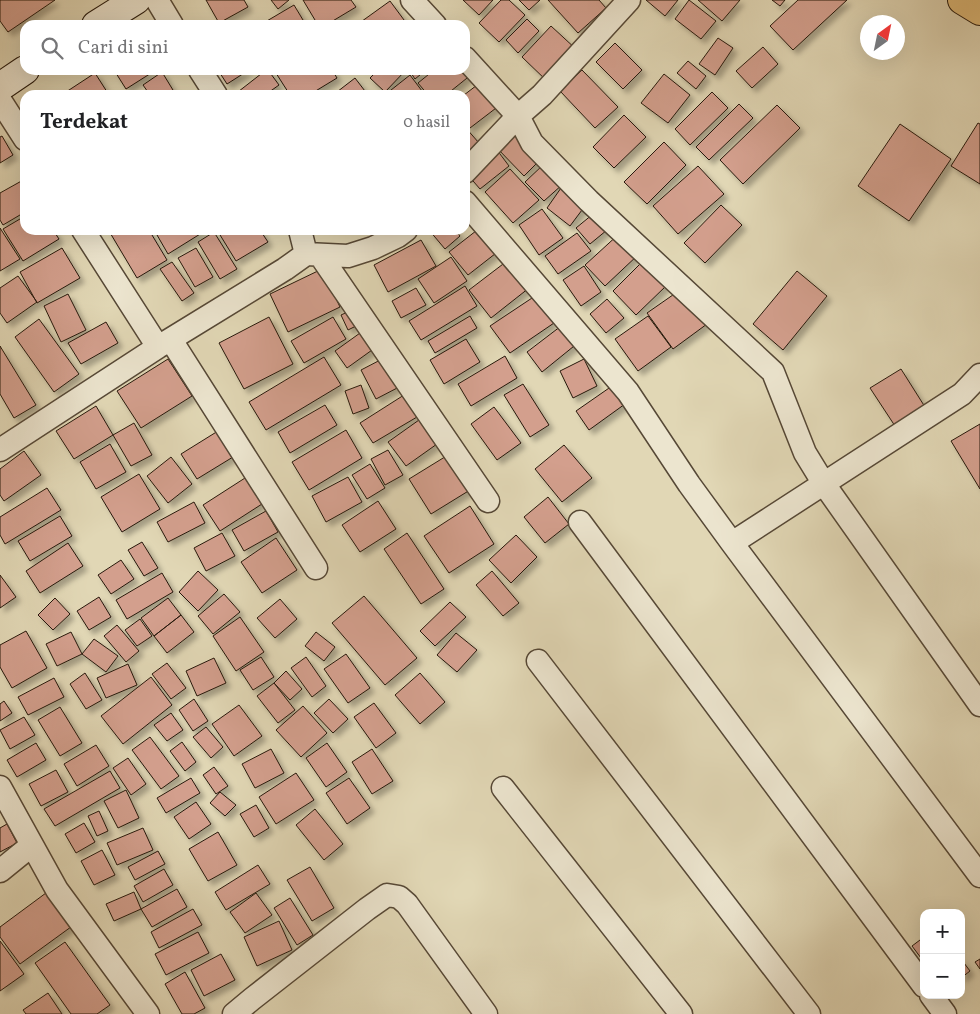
<!DOCTYPE html>
<html lang="id">
<head>
<meta charset="utf-8">
<style>
	:root { --surface:#fff; --page:#f6f6f6; --text:#202124; --muted:#757577; --line:#e0e0e0 }
	body { margin:0; font-family:Vollkorn,serif; background:var(--page); color:var(--text) }
	.controls { position:absolute; right:15px; bottom:15px; display:grid; overflow:hidden; border-radius:10px; box-shadow:0 5px 20px #0002 }
	.controls button { width:45px; height:45px; display:grid; place-items:center; padding:0; border:0; border-bottom:1px solid var(--line); background:var(--surface); color:var(--text); font:25px sans-serif }
	.compass { position:absolute; left:860px; top:15px; width:45px; height:45px; border-radius:50%; background:var(--surface); box-shadow:0 5px 20px #0002; rotate:33deg }
	.list { margin:0; padding:0; list-style:none }
	h2 { display:flex; justify-content:space-between; align-items:center; height:65px; margin:0; padding:0 20px; font-size:21px }
	h2 small { font-size:16px; font-weight:400; color:var(--muted) }
	.icon { flex:none; width:28px; height:28px; fill:none; stroke:currentColor; stroke-width:2; stroke-linecap:round; stroke-linejoin:round }
	.map { position:relative; flex:none; width:980px; height:1014px; overflow:hidden }
	.search { position:absolute; background:var(--surface); box-shadow:0 5px 20px #0002; left:20px; top:20px; width:450px; height:55px; display:flex; align-items:center; gap:12px; box-sizing:border-box; padding:0 18px; border-radius:15px; color:var(--muted); font-size:19px }
	.panel { position:absolute; background:var(--surface); box-shadow:0 5px 20px #0002; left:20px; top:90px; width:450px; height:145px; border-radius:15px }
	.map>svg:first-child { display:block }
	.building { fill:#d39f8d; stroke:#27190c; filter:url(#shadow) }
	.lines { fill:none; stroke-linecap:round; stroke-linejoin:round }
	.street-casing { stroke:#564836; stroke-width:25 }
	.secondary-casing { stroke:#27190c; stroke-width:30 }
	.highway-casing { stroke:#27190c; stroke-width:30 }
	.street { stroke:#ece5cf; stroke-width:22 }
	.secondary { stroke:#ece5cf; stroke-width:28 }
	.highway { stroke:#e0bc7a; stroke-width:28 }
</style>
</head>
<body>
<div class="map">
<svg width="980" height="1014" viewBox="0 0 980 1014">
	<defs>
		<filter id="shadow"><feDropShadow dx="4.5" dy="4.5" stdDeviation="2.5" flood-color="#0004"/></filter>
	</defs>
	<rect width="100%" height="100%" fill="#e1d7b5"/>
	<filter id="stains"><feTurbulence type="fractalNoise" baseFrequency=".004" numOctaves="4"/><feColorMatrix values="0 0 0 0 .2 0 0 0 0 .09 0 0 0 0 .02 0 0 0 .5 -.17"/></filter>
	<radialGradient id="worn" r=".72"><stop offset=".6" stop-color="#630" stop-opacity="0"/><stop offset="1" stop-color="#630" stop-opacity=".3"/></radialGradient>
	<path class="building" d="M0 0H55L8 32 0 21Z
		M206 0H244L248 7 219 23Z
		M271 0H289L278 9Z
		M303 0H351L356 7 326 25H318Z
		M463 0H493L479 15Z
		M501 0H509L525 15 499 42 479 23Z
		M519 0H540L529 10Z
		M548 0H599L606 8 578 33Z
		M646 0H678L665 16Z
		M689 0 716 21 701 39 675 19Z
		M698 0H740L722 21Z
		M772 0H785L780 6Z
		M798 0H847L793 50 770 26Z
		M390 1 407 24 358 25V24Z
		M294 5 306 25H260Z
		M527 19 539 31 518 53 506 40Z
		M551 26 577 50 548 82 522 57Z
		M718 38 733 48 715 75 699 64Z
		M615 43 642 70 623 89 596 62Z
		M763 47 778 64 752 88 736 71Z
		M688 61 706 76 696 89 677 73Z
		M114 70H156L126 89Z
		M218 70H249L227 84Z
		M266 70H268L279 85 265 95H234Z
		M274 70H332L337 78 309 95H290Z
		M378 70H406L385 92 370 78Z
		M409 70H426L415 79Z
		M434 70H465L472 74 446 95H428L418 83Z
		M582 70 618 107 595 128 560 91Z
		M162 72 176 95H150L143 85Z
		M95 73 109 95H68L66 92Z
		M664 74 690 95 668 123 641 103Z
		M410 75 425 95H387L386 94Z
		M355 78 368 95H333Z
		M481 82 500 105 470 128 465 122 464 95Z
		M712 92 728 108 690 145 675 129Z
		M739 104 753 118 709 160 696 147Z
		M777 105 800 128 743 184 720 160Z
		M624 115 646 137 614 168 593 147Z
		M978 123 980 124V184L951 166Z
		M900 124 951 159 909 221 858 186Z
		M465 127 479 143 465 155Z
		M514 130 542 158 524 176 496 147Z
		M2 136 13 155 0 163V137Z
		M664 142 686 165 647 204 624 182Z
		M497 150 509 166 480 189 467 174Z
		M544 164 563 184 544 201 525 182Z
		M698 166 724 194 678 234 653 206Z
		M510 169 539 200 513 223 485 192Z
		M25 179V212L3 225 0 220V193Z
		M561 188 585 206 570 226 547 208Z
		M721 205 742 225 705 263 684 243Z
		M542 209 563 238 539 255 519 225Z
		M593 214 607 230 590 244 576 228Z
		M25 216V230H53L59 239 23 261 3 229Z
		M481 227 500 250 468 275 449 252Z
		M0 228 20 259 0 271Z
		M111 230H149L167 260 137 278 109 231Z
		M166 230H205V231L168 254 157 235Z
		M217 230H260L268 242 236 261Z
		M368 230H386L373 238Z
		M429 230H455L460 236 445 249Z
		M214 232 237 269 220 279 198 242Z
		M577 233 591 251 558 274 545 256Z
		M620 233 639 254 605 286 585 265Z
		M421 240 436 266 388 292 374 265Z
		M62 248 80 278 37 303 20 272Z
		M196 248 213 277 195 287 178 258Z
		M451 257 467 281 434 303 418 279Z
		M507 261 529 288 491 318 469 290Z
		M643 261 667 285 636 315 613 291Z
		M172 262 194 293 182 301 160 269Z
		M584 266 601 292 581 306 563 280Z
		M322 269 340 307 288 332 270 294Z
		M797 271 827 296 783 350 753 324Z
		M18 276 37 302 7 323 0 313V288Z
		M465 286 477 306 421 340 409 321Z
		M416 288 426 305 401 318 392 301Z
		M680 290 707 324 673 349 647 313Z
		M68 294 86 330 61 342 44 306Z
		M535 296 554 323 510 353 490 326Z
		M607 299 624 318 606 333 590 314Z
		M354 309 362 323 348 330 341 315Z
		M470 316 477 328 435 353 428 341Z
		M648 316 671 347 638 371 615 339Z
		M269 317 293 364 244 389 219 343Z
		M333 317 346 339 304 363 291 341Z
		M39 319 79 374 54 392 15 337Z
		M106 322 118 343 81 364 68 343Z
		M565 323 579 342 542 372 527 352Z
		M367 328 379 345 347 368 335 351Z
		M466 339 480 362 444 384 430 360Z
		M0 346 36 405 14 418 0 394Z
		M505 356 517 378 471 406 458 384Z
		M324 357 341 385 266 430 249 402Z
		M386 357 401 386 376 399 361 370Z
		M168 359 192 396 141 428 117 391Z
		M584 359 597 386 573 398 560 371Z
		M901 369 925 407 895 426 870 388Z
		M523 384 549 425 530 437 504 395Z
		M361 385 369 408 353 414 345 391Z
		M612 386 625 404 589 430 576 411Z
		M404 395 417 417 373 443 360 423Z
		M325 405 337 425 290 453 278 432Z
		M96 406 113 435 74 459 56 431Z
		M494 407 521 443 497 460 471 424Z
		M419 420 437 444 406 466 388 442Z
		M134 423 152 455 131 466 113 435Z
		M980 424V489L951 441Z
		M346 430 362 458 309 490 292 462Z
		M218 431 233 457 197 479 181 454Z
		M110 444 126 472 96 489 80 462Z
		M564 445 592 478 562 502 535 469Z
		M388 450 403 475 385 485 371 459Z
		M24 451 41 475 4 501 0 495V469Z
		M448 455 470 490 431 514 409 479Z
		M171 457 192 484 168 503 147 476Z
		M370 464 385 488 367 499 352 475Z
		M139 474 160 509 122 532 101 497Z
		M348 477 362 502 326 522 312 496Z
		M245 478 262 504 220 531 203 505Z
		M47 488 61 510 5 544 0 535V517Z
		M548 497 569 524 545 543 524 517Z
		M378 501 396 529 360 552 342 525Z
		M194 502 205 523 168 542 157 522Z
		M470 506 494 544 449 573 424 536Z
		M266 511 278 532 244 551 232 530Z
		M60 516 72 536 30 561 18 541Z
		M222 533 235 556 206 571 194 548Z
		M407 533 444 589 421 604 384 549Z
		M516 535 537 557 511 583 489 560Z
		M276 538 297 570 262 593 241 562Z
		M142 542 158 568 144 576 128 550Z
		M68 543 83 566 40 593 26 571Z
		M121 560 134 579 111 594 98 575Z
		M198 571 218 590 198 611 179 592Z
		M492 571 519 603 503 616 476 585Z
		M162 573 173 592 127 619 116 600Z
		M0 575 16 597 0 608Z
		M224 594 240 612 213 634 198 616Z
		M364 596 417 658 385 685 332 623Z
		M99 597 111 617 89 630 77 611Z
		M55 598 70 614 53 630 38 615Z
		M168 598 181 615 154 636 141 618Z
		M280 599 297 619 275 638 257 618Z
		M450 602 466 617 435 646 420 631Z
		M181 615 194 632 167 653 154 636Z
		M240 617 264 652 236 671 213 636Z
		M140 619 152 636 137 646 125 630Z
		M117 625 139 651 126 662 104 636Z
		M26 631 47 668 12 688 0 667V645Z
		M71 632 82 654 57 666 46 644Z
		M316 632 335 647 324 661 305 646Z
		M456 633 477 650 457 672 437 655Z
		M94 639 118 656 106 672 82 654Z
		M346 654 370 688 348 703 324 669Z
		M261 657 274 677 253 690 240 670Z
		M306 657 326 686 312 697 291 668Z
		M214 658 226 683 197 696 186 671Z
		M167 663 186 688 171 699 152 674Z
		M128 664 137 685 106 698 97 678Z
		M286 671 302 689 290 700 274 683Z
		M85 673 102 700 86 709 70 684Z
		M420 673 445 702 420 724 395 695Z
		M151 677 172 705 123 744 101 716Z
		M54 678 64 697 28 715 18 697Z
		M274 683 295 710 278 723 257 696Z
		M194 699 208 721 193 731 179 710Z
		M329 699 348 719 333 733 314 713Z
		M4 701 12 713 0 721V704Z
		M374 703 396 733 376 748 354 717Z
		M239 705 262 736 234 756 212 724Z
		M303 706 327 733 301 757 276 730Z
		M60 707 82 743 60 756 38 720Z
		M171 713 183 730 167 741 154 725Z
		M24 717 35 735 10 749 0 730Z
		M206 727 223 747 211 758 193 737Z
		M150 737 179 776 161 789 132 750Z
		M182 742 196 762 185 771 170 751Z
		M36 743 46 760 17 777 7 760Z
		M327 743 347 772 326 787 306 758Z
		M96 745 109 766 77 786 64 764Z
		M271 749 284 773 255 788 242 764Z
		M372 749 393 781 372 794 352 762Z
		M128 758 146 784 131 795 113 768Z
		M214 767 228 786 216 794 203 775Z
		M56 770 68 792 41 806 29 784Z
		M110 771 120 788 55 826 44 809Z
		M296 773 314 800 276 824 259 797Z
		M191 778 200 793 166 813 157 798Z
		M349 778 370 808 347 824 326 793Z
		M126 790 139 818 118 828 104 801Z
		M220 792 236 805 225 816 210 803Z
		M196 802 211 824 189 839 174 817Z
		M256 805 269 828 254 837 240 814Z
		M315 809 343 844 324 860 296 825Z
		M99 811 108 831 97 836 88 816Z
		M84 823 95 842 76 853 65 834Z
		M7 824 17 843 0 852V828Z
		M143 828 153 850 117 865 107 843Z
		M218 832 237 865 208 881 189 849Z
		M102 850 115 875 94 885 81 861Z
		M158 851 165 864 135 880 128 867Z
		M258 865 270 884 226 910 215 892Z
		M310 867 334 908 312 921 287 880Z
		M164 869 173 885 143 902 134 886Z
		M177 889 187 907 152 927 141 909Z
		M50 890 75 924 20 964 0 937V927Z
		M134 892 141 909 114 921 106 904Z
		M256 893 272 915 245 933 230 912Z
		M290 898 313 935 297 945 274 908Z
		M193 909 202 925 159 948 151 932Z
		M279 921 292 950 257 966 244 937Z
		M198 932 209 953 166 975 155 954Z
		M924 937V962L912 946Z
		M0 941 24 974 0 991Z
		M65 942 110 1005 97 1014H71L35 963Z
		M221 954 235 980 204 996 191 970Z
		M961 959 970 971 961 978Z
		M980 959V969L975 962Z
		M185 972 205 1008 194 1014H182L165 984Z
		M48 993 62 1014H26L23 1010Z"/>
	<g class="lines">
		<defs>
			<path id="street" d="M157 0 172 25
				M412 0 435 25
				M465 58 518 116 532 143 589 201 773 372 805 453 824 484 980 705
				M200 70 216 95
				M0 100 25 139
				M465 172 518 116 542 95 629 0
				M465 202 628 392 689 484 732 543 980 876
				M83 230 158 347
				M300 230 306 254
				M320 255 488 501
				M171 340 316 568
				M0 450 158 347 285 269 306 254 348 256 373 248 398 236 406 230
				M580 522 924 986
				M732 543 962 394 980 375
				M538 661 809 1014
				M0 787 57 890 148 1014
				M503 788 681 1014
				M0 871 32 845
				M931 995 945 1014
				M234 1014 252 999 367 909 387 895 399 897 407 904 486 1014"/>
			<path id="secondary" d="M96 25 136 0
				M0 87 25 70"/>
			<path id="highway" d="M962 0 980 11"/>
		</defs>
		<use href="#street" class="street-casing"/>
		<use href="#secondary" class="secondary-casing"/>
		<use href="#highway" class="highway-casing"/>
		<use href="#street" class="street"/>
		<use href="#secondary" class="secondary"/>
		<use href="#highway" class="highway"/>
	</g>
	<rect width="100%" height="100%" filter="url(#stains)"/>
	<rect width="100%" height="100%" fill="url(#worn)"/>
</svg>
<div class="controls">
<button>+</button>
<button>−</button>
</div>
<svg class="compass" viewBox="-18 -18 36 36"><path d="M0-13l5 13h-10z" fill="#e53935"/><path d="M0 13l5-13h-10z" fill="#757577"/></svg>
<div class="search"><svg class="icon" aria-label="search" viewBox="0 0 24 24"><circle cx="10" cy="10" r="6"/><path d="M15 15l6 6"/></svg>Cari di sini</div>
<section class="panel">
<h2>Terdekat<small>0 hasil</small></h2>
<ul class="list">
</ul>
</section>
</div>
</body>
</html>
